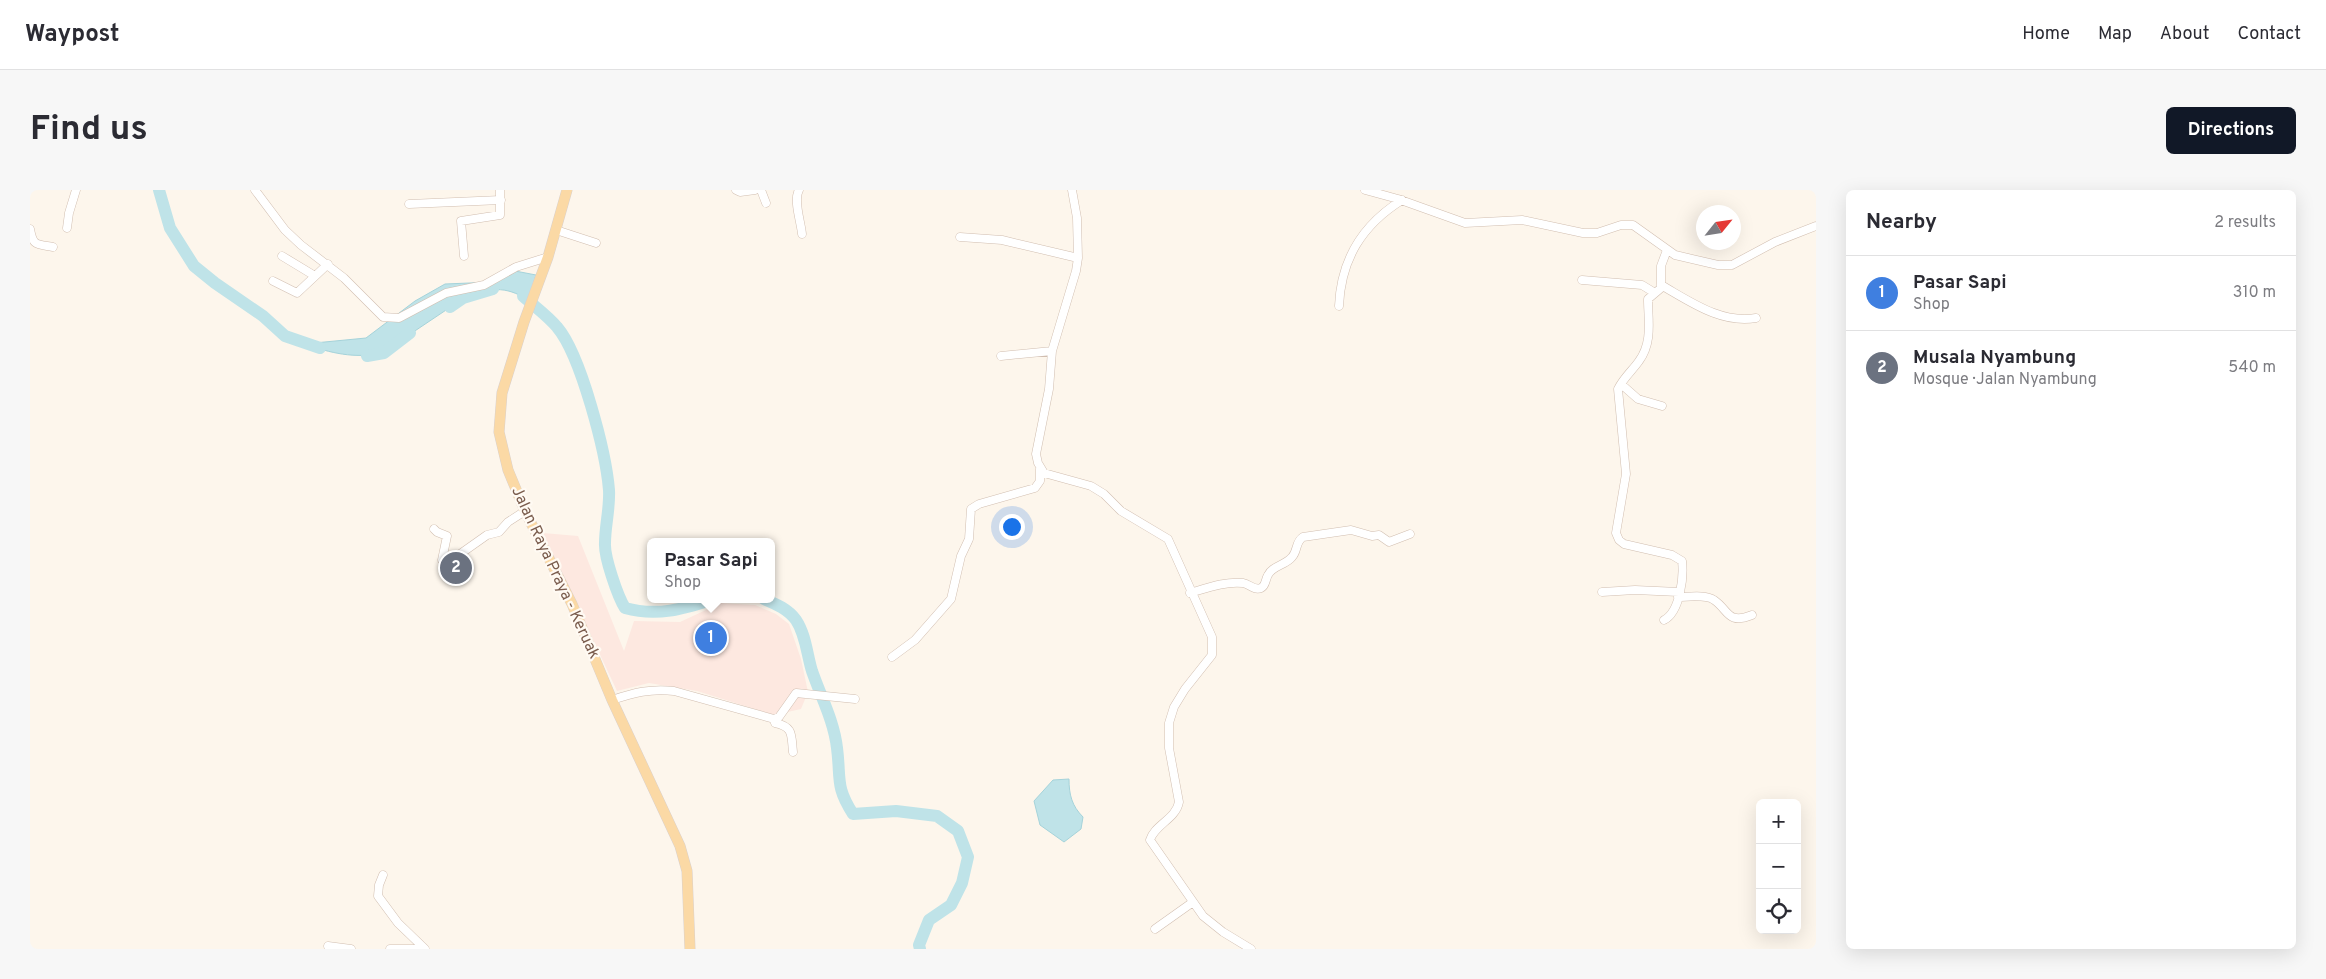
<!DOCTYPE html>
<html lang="en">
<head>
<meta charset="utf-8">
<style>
	:root { --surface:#fff; --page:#f7f7f7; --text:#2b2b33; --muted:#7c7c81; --line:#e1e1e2; --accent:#111827 }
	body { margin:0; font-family:Overpass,sans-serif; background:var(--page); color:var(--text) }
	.controls { position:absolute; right:15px; bottom:15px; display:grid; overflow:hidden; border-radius:8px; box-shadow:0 5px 20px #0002 }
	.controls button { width:45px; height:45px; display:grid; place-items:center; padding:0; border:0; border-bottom:1px solid var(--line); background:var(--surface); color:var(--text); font:25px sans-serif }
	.compass { position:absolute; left:1666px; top:15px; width:45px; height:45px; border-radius:50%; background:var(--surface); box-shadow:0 5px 20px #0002; rotate:60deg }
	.you { position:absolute; left:981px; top:336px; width:18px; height:18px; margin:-12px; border:4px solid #fff; border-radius:50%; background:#1a73e8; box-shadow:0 0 0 8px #1a73e833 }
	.badge { display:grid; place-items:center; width:32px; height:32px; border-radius:50%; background:var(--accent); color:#fff; font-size:16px; font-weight:700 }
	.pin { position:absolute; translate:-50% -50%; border:2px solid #fff; box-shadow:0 1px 5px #0006 }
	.popup { position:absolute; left:617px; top:348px; width:128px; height:65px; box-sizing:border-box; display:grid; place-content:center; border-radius:8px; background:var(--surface); filter:drop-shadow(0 1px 4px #0005); font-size:16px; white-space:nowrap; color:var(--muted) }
	.popup b { font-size:19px; color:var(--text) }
	.popup::after { content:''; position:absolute; left:50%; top:100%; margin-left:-10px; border:10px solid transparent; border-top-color:var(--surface) }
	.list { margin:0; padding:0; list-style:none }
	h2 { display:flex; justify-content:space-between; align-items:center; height:65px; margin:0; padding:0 20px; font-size:21px }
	h2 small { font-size:16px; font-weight:400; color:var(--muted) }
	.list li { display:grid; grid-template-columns:32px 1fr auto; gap:15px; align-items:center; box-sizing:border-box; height:75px; padding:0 20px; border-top:1px solid var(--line) }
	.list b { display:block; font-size:19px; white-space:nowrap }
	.list p { margin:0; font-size:16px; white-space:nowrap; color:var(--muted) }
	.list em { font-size:16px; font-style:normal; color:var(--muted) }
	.icon { flex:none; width:28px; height:28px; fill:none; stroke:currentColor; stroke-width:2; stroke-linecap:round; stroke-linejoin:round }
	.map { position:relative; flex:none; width:1786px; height:759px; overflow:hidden; border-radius:8px }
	header { display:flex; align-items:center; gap:30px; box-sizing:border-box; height:70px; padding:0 25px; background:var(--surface); border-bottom:1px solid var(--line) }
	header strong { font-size:24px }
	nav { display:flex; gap:28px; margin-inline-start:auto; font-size:18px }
	.intro { display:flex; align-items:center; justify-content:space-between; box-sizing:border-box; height:120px; padding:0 30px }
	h1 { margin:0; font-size:35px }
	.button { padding:12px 22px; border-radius:8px; background:var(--accent); color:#fff; font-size:18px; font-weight:700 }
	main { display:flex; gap:30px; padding:0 30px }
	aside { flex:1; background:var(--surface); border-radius:8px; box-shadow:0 5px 20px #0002 }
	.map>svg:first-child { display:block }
	.commercial { fill:#fde8e0 }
	.water { fill:#bfe3e8; stroke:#a5d3da }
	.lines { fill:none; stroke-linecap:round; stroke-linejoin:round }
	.river { stroke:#bfe3e8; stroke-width:12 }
	.minor-casing { stroke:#d1beb0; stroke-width:9 }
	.major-casing { stroke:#dad1cd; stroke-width:11 }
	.minor { stroke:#fff; stroke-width:8 }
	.major { stroke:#fbd9a5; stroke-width:10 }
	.labels { text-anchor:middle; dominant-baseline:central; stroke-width:4.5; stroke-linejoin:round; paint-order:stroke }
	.street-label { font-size:16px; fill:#7a5c4d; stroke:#fffaf3 }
</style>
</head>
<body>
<header>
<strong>Waypost</strong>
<nav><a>Home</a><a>Map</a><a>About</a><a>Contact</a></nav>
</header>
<div class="intro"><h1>Find us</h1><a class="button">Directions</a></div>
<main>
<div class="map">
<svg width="1786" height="759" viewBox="0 0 1786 759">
	<rect width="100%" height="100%" fill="#fdf6ec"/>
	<path class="commercial" d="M513 343 548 346 594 461 604 431 650 432 691 413 725 415 746 424 759 434 771 469 778 502 771 519 744 525 667 501 619 493 587 501Z"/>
	<path class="water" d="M480 80 506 85 498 110C475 95 459 98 434 108L352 163C324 169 301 163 274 154L336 148 385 111 415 94 464 92Z
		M1039 589C1039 605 1042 616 1053 627L1051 639 1034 652 1010 635 1004 611 1023 590Z"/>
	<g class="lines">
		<path class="river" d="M129 0 140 38 164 76 185 93 233 126 255 146 290 158
			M493 106C504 116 518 126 527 137 551 165 576 263 579 300 580 318 575 336 575 353 574 367 588 407 595 418 627 427 653 419 684 409
			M420 117 433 108 463 99
			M337 166 354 163 380 143
			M734 409C746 414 758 419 766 430 776 445 777 465 782 481 791 507 804 531 807 558 811 589 805 596 823 624L866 621 907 626 928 641 938 667 932 693 921 715 899 730 889 755 890 759"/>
		<defs>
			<path id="minor" d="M225 0 255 40 271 55 314 88 353 127 369 128 416 103 454 95 486 77 518 67
				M706 0 710 2 725 0
				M731 0 736 13
				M769 0C763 10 771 32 772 44
				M1042 0 1047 28 1048 68 1046 81 1022 161 1019 199 1006 264 1008 273 1014 283 1061 296 1074 304 1091 321 1138 349 1182 447V465L1155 499 1144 517 1139 533V558L1149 612C1146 629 1124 635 1120 650L1173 726 1193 742 1221 759
				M1335 0 1368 9 1435 33 1492 30 1553 43H1567L1591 35H1603L1645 65 1688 75H1702L1745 52 1786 36
				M379 14 471 10
				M37 38 39 23 46 0
				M0 39C3 56 6 54 23 57
				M526 40 566 53
				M930 47 972 50 1048 68
				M252 66 285 86
				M434 66 431 31 470 25V0
				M1552 90 1612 95 1625 103
				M243 91 267 103 298 74
				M1631 95C1661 112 1691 134 1726 128
				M1309 116C1311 69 1332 35 1372 10
				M971 166 1022 161
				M1591 194 1608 209 1632 216
				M404 339 407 342 417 346 412 370 416 374 457 345 469 342 478 332 495 321
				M1572 402 1605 400 1649 402
				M1160 403C1177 398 1196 391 1213 393 1220 394 1224 401 1231 398 1236 396 1235 390 1238 385 1242 376 1256 375 1262 367 1268 361 1265 352 1273 347L1321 340 1342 346 1349 345 1359 352 1380 344
				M1648 407C1657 407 1676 404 1684 410 1699 420 1697 435 1722 425
				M1634 430C1650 422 1654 387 1652 371L1642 365 1594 354 1589 350 1586 343 1596 284 1588 199C1594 187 1602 181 1609 171 1623 152 1618 130 1618 109L1631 98V76L1637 60
				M862 467 885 450 921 409 931 366 939 349 941 319 949 314 1005 298 1010 291V279
				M582 510C603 503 621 498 644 501L744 529 749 527 766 503 825 509
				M744 529 745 533C764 537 761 545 763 562
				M353 685 349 695 348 706 368 733 395 759
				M1125 739 1163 712
				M298 756 321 759
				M360 759H392"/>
			<path id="major" d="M537 0 518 67 494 132 472 203 469 242 478 280 495 321 542 414 582 510 650 656 657 681 660 759"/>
		</defs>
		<use href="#minor" class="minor-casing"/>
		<use href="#major" class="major-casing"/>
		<use href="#minor" class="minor"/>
		<use href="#major" class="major"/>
	</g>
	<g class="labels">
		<g class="street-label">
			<text transform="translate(525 383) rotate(65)">Jalan Raya Praya - Keruak</text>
		</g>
	</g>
</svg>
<div class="controls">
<button>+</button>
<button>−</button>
<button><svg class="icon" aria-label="locate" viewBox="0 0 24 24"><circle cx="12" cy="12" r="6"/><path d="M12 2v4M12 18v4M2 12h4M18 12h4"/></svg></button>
</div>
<svg class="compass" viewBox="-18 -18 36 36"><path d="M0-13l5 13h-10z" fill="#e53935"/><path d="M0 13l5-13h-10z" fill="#7c7c81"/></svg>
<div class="you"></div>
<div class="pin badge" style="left:681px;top:448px;background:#3f7fe0">1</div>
<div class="popup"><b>Pasar Sapi</b>Shop</div>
<div class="pin badge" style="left:426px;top:378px;background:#6b7280">2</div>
</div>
<aside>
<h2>Nearby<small>2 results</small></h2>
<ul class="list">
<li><span class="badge" style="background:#3f7fe0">1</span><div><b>Pasar Sapi</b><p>Shop</p></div><em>310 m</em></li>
<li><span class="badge" style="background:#6b7280">2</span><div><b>Musala Nyambung</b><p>Mosque · Jalan Nyambung</p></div><em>540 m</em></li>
</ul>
</aside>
</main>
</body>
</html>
